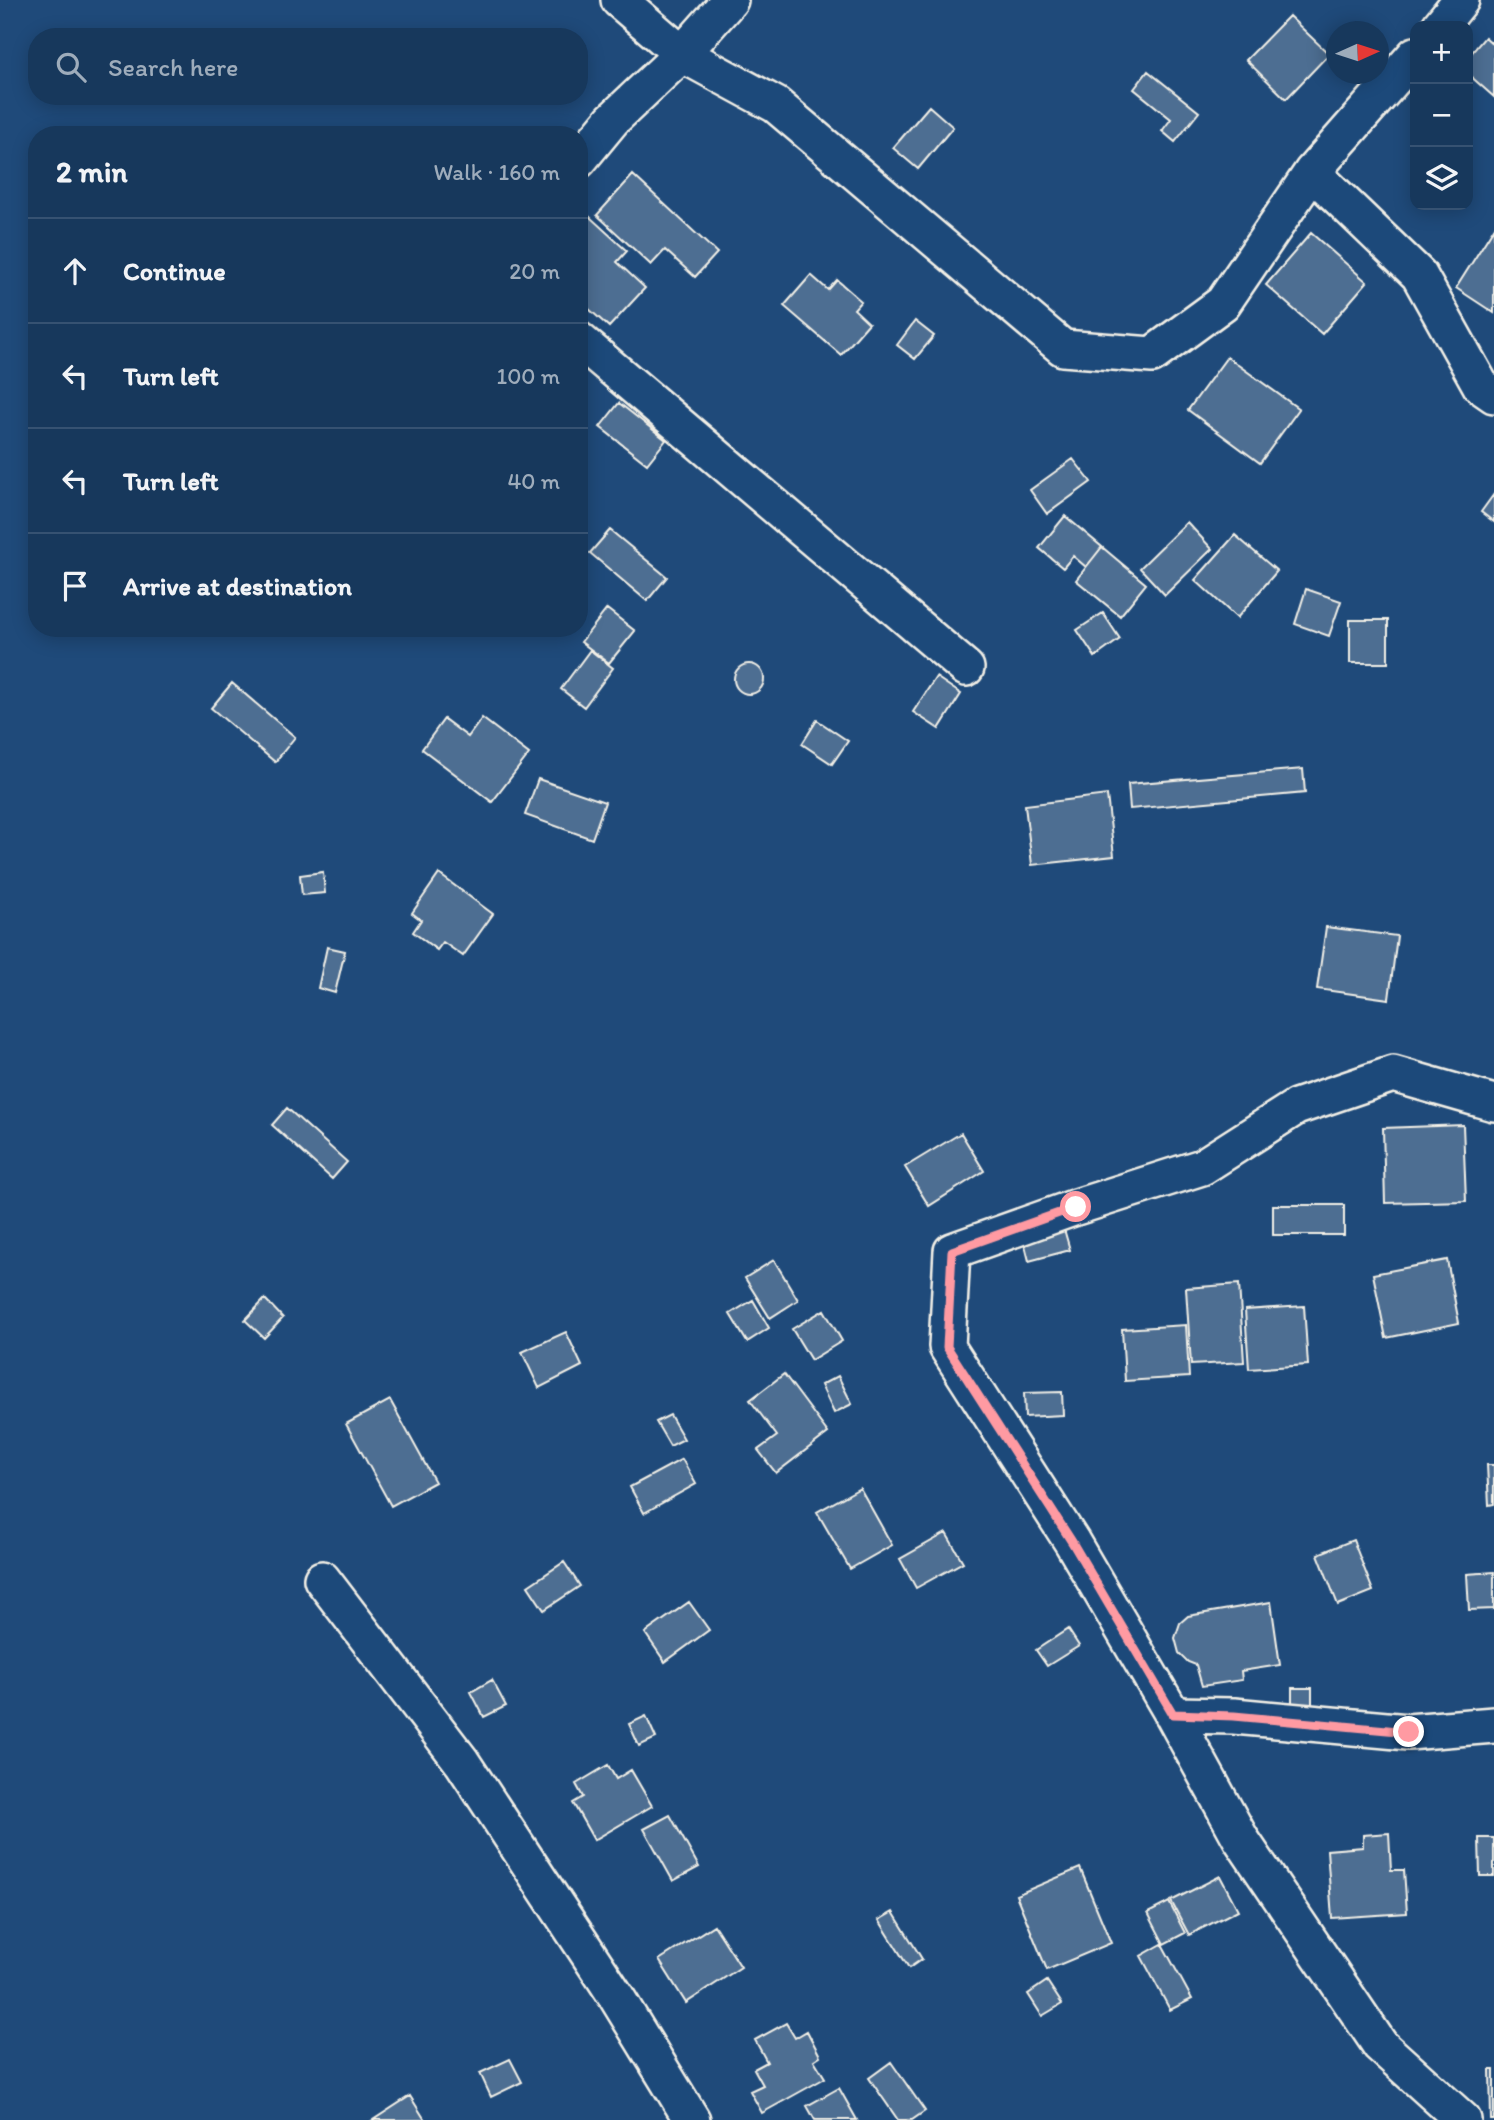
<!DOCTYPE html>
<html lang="en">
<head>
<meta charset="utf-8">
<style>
	:root { --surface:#17385c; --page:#203f62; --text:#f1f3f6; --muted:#9eacbb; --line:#365272 }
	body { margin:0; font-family:Itim,sans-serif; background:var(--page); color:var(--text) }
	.controls { position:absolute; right:21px; top:21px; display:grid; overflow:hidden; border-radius:14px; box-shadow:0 4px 18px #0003 }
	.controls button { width:63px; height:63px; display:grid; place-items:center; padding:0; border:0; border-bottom:2px solid var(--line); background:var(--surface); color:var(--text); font:35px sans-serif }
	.compass { position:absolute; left:1326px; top:21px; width:63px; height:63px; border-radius:50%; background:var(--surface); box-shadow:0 4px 18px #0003; rotate:87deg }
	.stop { position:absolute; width:21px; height:21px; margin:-16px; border:5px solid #ff9aa2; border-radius:50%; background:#fff }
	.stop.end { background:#ff9aa2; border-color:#fff; box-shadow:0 2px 7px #0008 }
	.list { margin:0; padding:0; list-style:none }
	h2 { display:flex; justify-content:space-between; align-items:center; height:91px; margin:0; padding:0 28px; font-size:30px }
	h2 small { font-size:23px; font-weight:400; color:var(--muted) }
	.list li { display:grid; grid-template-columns:46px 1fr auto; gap:21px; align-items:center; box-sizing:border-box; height:105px; padding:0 28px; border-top:2px solid var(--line) }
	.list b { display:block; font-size:26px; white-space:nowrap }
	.list em { font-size:23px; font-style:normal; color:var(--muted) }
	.icon { flex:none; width:38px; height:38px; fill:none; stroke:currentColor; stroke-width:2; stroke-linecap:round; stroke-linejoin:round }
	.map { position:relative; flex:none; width:1494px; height:2120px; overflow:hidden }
	.search { position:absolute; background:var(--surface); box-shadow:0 4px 18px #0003; left:28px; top:28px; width:560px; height:77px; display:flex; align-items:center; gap:18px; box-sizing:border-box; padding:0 24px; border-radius:28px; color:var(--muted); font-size:26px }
	.panel { position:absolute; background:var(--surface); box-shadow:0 4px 18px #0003; left:28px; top:126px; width:560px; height:511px; border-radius:28px }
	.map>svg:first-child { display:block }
	.building { fill:#4d6e92; stroke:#f4f1e8; stroke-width:2 }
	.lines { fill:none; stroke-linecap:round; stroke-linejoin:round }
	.minor-casing { stroke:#f4f1e8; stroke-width:40 }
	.minor { stroke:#1f4a7a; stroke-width:35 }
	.route { stroke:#ff9aa2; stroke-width:9 }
</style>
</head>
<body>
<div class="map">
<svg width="1494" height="2120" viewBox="0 0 1494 2120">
	<rect width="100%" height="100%" fill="#1f4a7a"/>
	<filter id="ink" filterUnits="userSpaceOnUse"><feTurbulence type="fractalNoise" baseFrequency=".0143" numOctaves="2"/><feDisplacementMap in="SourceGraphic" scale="14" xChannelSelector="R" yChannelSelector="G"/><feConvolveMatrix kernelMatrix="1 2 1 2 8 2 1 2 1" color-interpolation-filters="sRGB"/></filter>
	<g filter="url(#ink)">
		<path class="building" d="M1289 16 1329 54 1286 99 1246 60Z
			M1485 37 1494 45V97L1468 74V57Z
			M1148 71 1199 112 1175 142 1162 131 1171 119 1134 89Z
			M929 106 953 127 918 169 893 148Z
			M633 175 717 253 695 277 665 250 651 265 597 215Z
			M579 207 627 251 617 262 645 288 609 327 579 300Z
			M1494 228V313L1456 288Z
			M1311 233 1367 282 1322 334 1266 285Z
			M811 275 828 290 837 280 861 301 854 309 869 323 841 355 784 306Z
			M915 321 934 336 915 359 897 345Z
			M1227 357 1299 409 1260 463 1188 410Z
			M619 403 666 440 647 464 600 427Z
			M1073 459 1091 482 1047 514 1030 490Z
			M1494 494V522L1481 512Z
			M1065 516 1102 547 1086 567 1073 556 1063 568 1039 548Z
			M1187 522 1212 549 1165 595 1140 568Z
			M610 530 667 577 647 601 590 553Z
			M1235 535 1277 571 1237 618 1195 580Z
			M1102 547 1146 584 1120 616 1076 580Z
			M1306 589 1341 601 1329 636 1295 624Z
			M607 609 635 631 609 663 581 642Z
			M1103 613 1120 639 1095 657 1077 630Z
			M1350 620H1388V663H1350Z
			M590 650 613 668 584 707 561 689Z
			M734 679a15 15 0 1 1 30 0a15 15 0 1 1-30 0Z
			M936 677 961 694 939 729 913 712Z
			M232 683 295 737 275 762 211 708Z
			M482 718 529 754 492 802 422 749 444 719 468 737Z
			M817 720 848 741 832 764 802 744Z
			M1303 769 1305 793 1130 809 1128 784Z
			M538 779 605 802 592 839 525 815Z
			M1107 795 1114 856 1032 865 1025 805Z
			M323 872 325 893 302 895 300 875Z
			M439 874 493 914 463 956 443 942 437 950 413 932 421 920 412 913Z
			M1326 927 1397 936 1389 999 1317 989Z
			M327 947 345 951 335 993 318 988Z
			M287 1108 347 1162 332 1179 272 1125Z
			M1463 1125 1466 1201 1385 1203 1383 1128Z
			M961 1133 984 1171 929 1206 905 1167Z
			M1273 1205H1344V1235H1273Z
			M1062 1222 1070 1250 1029 1261 1022 1233Z
			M774 1260 798 1300 770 1318 745 1278Z
			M1447 1260 1459 1323 1386 1338 1373 1274Z
			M1239 1284 1244 1362 1191 1365 1186 1288Z
			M265 1299 283 1318 264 1338 245 1320Z
			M753 1300 769 1328 747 1342 730 1314Z
			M1304 1306 1308 1365 1249 1369 1245 1310Z
			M824 1310 842 1341 811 1360 792 1329Z
			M1186 1325 1189 1377 1125 1381 1122 1329Z
			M566 1332 582 1366 539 1388 522 1352Z
			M784 1374 828 1433 776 1473 758 1450 777 1436 750 1400Z
			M838 1376 852 1404 834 1413 821 1385Z
			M1062 1392 1063 1415 1025 1417 1024 1393Z
			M390 1400 435 1482 391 1506 346 1424Z
			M670 1415 684 1439 670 1446 656 1422Z
			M682 1459 696 1484 644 1513 630 1487Z
			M1487 1465H1494V1504L1489 1505Z
			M860 1488 892 1545 850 1569 817 1512Z
			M946 1533 963 1562 916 1588 900 1559Z
			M1353 1540 1373 1591 1338 1605 1318 1554Z
			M564 1562 580 1586 544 1610 528 1586Z
			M1494 1572V1609L1469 1610 1467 1574Z
			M689 1602 709 1630 665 1662 645 1633Z
			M1271 1602 1280 1665 1241 1671 1242 1680 1202 1686 1196 1665 1188 1662 1179 1653 1175 1638 1180 1623 1188 1616Z
			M1068 1629 1079 1646 1047 1666 1036 1650Z
			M492 1680 506 1706 484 1717 471 1692Z
			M1292 1688H1312V1711H1292Z
			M646 1716 656 1738 639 1746 629 1724Z
			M608 1765 616 1779 631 1770 652 1806 594 1840 573 1803 583 1797 576 1784Z
			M670 1815 699 1867 673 1881 644 1829Z
			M1389 1833 1391 1870H1404L1407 1913 1332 1918 1327 1850 1363 1847V1835Z
			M1479 1838H1494V1876H1480Z
			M1080 1868 1111 1943 1047 1970 1016 1895Z
			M1220 1876 1238 1910 1189 1935 1171 1901Z
			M1169 1902 1185 1933 1164 1944 1148 1913Z
			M893 1912 922 1959 909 1968 879 1920Z
			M714 1925 741 1967 686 2003 659 1960Z
			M1162 1944 1192 1999 1170 2010 1141 1956Z
			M1047 1981 1062 2004 1042 2016 1028 1994Z
			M786 2023 795 2038 807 2031 820 2056 814 2060 825 2078 762 2113 750 2091 763 2085 754 2069 767 2062 755 2040Z
			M510 2059 522 2082 491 2097 480 2073Z
			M891 2062 925 2111 912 2120H898L869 2078Z
			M1490 2070H1494V2120H1491Z
			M839 2088 857 2120H815L807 2106Z
			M410 2096 425 2120H373Z"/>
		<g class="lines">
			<defs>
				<path id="minor" d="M619 0 682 54 730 0
					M1440 26 1461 0
					M579 160 612 120 682 54 776 105 1063 348 1152 355 1223 303 1312 172 1415 55
					M1312 172 1419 275 1481 386 1494 395
					M579 340 966 668
					M322 1579 462 1762 616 1996 692 2120
					M1173 1715 1234 1716 1408 1732 1494 1725
					M1463 2120 1380 2045 1241 1839 1173 1715 1072 1542 947 1347 952 1251 1076 1207 1202 1167 1296 1107 1393 1074 1494 1103"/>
			</defs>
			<use href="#minor" class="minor-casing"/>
			<use href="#minor" class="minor"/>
		</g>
	</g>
	<g class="lines" filter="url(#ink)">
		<path class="route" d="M1076 1207 952 1251 947 1347 1072 1542 1173 1714 1234 1716 1409 1732"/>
	</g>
</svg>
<div class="controls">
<button>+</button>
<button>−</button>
<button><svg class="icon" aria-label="layers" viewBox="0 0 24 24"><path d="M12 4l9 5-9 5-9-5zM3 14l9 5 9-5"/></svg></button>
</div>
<svg class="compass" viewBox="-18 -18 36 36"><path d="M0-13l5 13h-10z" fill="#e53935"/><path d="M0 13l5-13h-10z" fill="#9eacbb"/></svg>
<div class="stop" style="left:1076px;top:1207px"></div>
<div class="stop end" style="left:1409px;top:1732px"></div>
<div class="search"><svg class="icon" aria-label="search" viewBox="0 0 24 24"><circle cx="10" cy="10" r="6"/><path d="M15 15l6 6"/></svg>Search here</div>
<section class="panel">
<h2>2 min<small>Walk · 160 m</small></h2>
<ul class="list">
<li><svg class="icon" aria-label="ahead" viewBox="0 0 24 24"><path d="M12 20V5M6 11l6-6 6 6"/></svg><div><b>Continue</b></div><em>20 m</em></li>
<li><svg class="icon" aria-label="left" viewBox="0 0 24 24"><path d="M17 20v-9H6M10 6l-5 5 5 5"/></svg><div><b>Turn left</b></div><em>100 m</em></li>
<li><svg class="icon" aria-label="left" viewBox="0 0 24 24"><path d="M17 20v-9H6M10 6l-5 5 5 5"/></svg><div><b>Turn left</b></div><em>40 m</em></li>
<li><svg class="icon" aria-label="arrive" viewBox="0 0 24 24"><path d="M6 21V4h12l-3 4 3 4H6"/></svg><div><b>Arrive at destination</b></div></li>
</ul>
</section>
</div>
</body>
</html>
